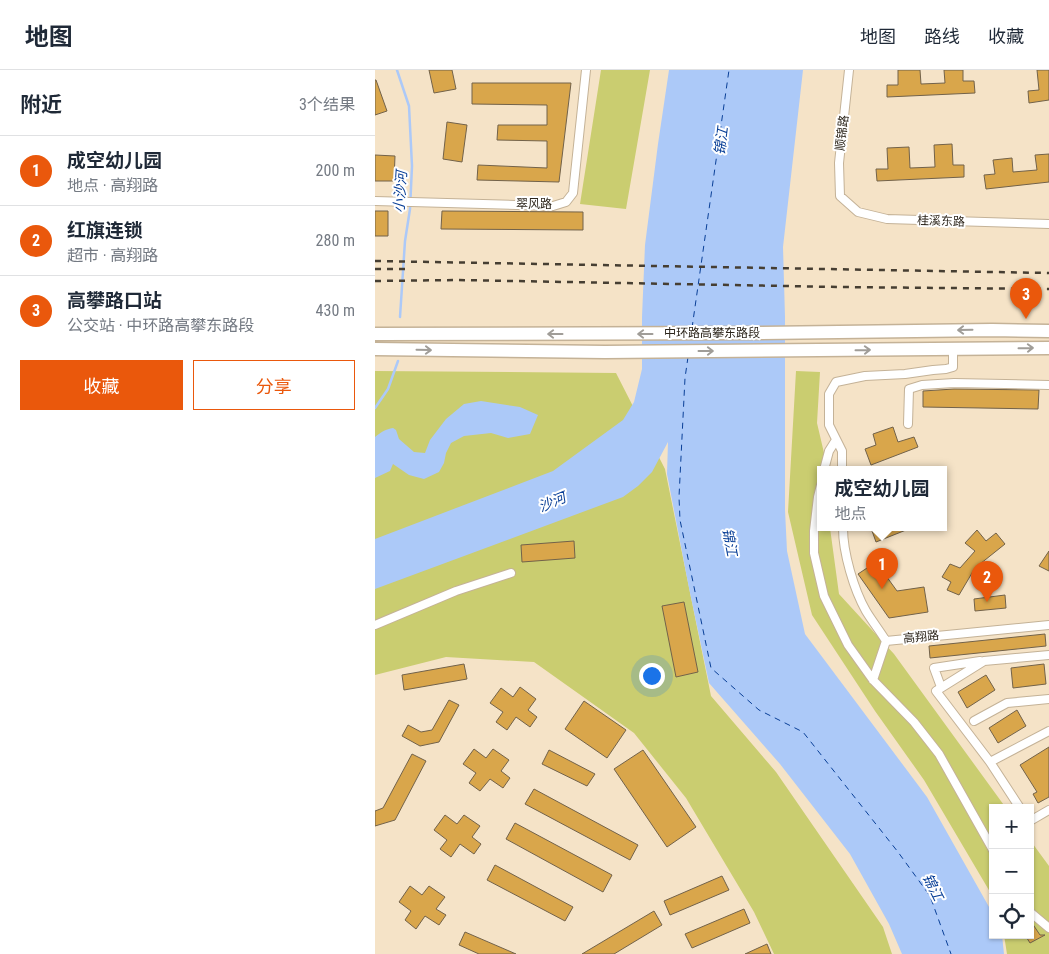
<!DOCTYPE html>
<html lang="zh">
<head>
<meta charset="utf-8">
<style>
	:root { --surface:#fff; --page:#f6f6f7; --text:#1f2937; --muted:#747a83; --line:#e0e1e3; --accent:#ea580c }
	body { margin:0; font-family:"Roboto Condensed","Noto Sans SC",sans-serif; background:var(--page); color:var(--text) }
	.controls { position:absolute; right:15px; bottom:15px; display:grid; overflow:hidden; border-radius:0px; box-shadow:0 1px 4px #0004 }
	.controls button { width:45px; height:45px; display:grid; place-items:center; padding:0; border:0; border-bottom:1px solid var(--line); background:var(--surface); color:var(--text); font:25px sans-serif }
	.you { position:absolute; left:276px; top:605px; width:18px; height:18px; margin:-12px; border:4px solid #fff; border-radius:50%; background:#1a73e8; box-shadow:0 0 0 8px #1a73e833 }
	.badge { display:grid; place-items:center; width:32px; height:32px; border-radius:50%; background:var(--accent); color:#fff; font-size:16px; font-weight:700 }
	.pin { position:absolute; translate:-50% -41px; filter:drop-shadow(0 1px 2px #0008) }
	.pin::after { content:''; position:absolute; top:26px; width:18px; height:15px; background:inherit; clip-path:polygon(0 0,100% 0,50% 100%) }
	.popup { position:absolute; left:442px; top:396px; width:130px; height:65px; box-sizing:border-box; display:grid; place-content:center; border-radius:0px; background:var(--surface); filter:drop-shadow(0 1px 4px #0005); font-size:16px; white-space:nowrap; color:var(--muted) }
	.popup b { font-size:19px; color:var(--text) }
	.popup::after { content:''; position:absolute; left:50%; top:100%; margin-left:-10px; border:10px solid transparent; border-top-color:var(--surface) }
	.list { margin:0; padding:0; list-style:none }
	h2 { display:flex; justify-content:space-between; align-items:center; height:65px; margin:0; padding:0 20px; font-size:21px }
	h2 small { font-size:16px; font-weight:400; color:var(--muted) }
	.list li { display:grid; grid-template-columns:32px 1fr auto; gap:15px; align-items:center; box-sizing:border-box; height:70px; padding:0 20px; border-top:1px solid var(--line) }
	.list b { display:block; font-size:19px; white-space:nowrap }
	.list p { margin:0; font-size:16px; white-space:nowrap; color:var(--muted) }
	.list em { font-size:16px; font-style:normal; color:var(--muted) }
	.actions { display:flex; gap:10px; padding:15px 20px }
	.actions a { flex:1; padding:11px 0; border:1px solid var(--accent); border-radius:0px; text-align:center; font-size:18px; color:var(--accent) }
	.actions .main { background:var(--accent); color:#fff }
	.icon { flex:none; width:28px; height:28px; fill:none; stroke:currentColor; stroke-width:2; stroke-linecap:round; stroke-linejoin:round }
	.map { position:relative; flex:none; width:674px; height:884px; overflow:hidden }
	header { display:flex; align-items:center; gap:30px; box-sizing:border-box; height:70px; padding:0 25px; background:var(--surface); border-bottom:1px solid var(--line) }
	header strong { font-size:24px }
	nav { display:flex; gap:28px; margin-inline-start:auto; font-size:18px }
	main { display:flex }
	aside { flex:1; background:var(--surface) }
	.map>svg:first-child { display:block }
	.green { fill:#cacd70 }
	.water { fill:#acc9f8 }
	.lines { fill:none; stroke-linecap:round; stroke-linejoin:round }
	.stream { stroke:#acc9f8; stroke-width:2.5 }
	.ferry { stroke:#093f97; stroke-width:1; stroke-dasharray:6 5; stroke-linecap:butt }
	.building { fill:#d9a64b; stroke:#72624a }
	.street-casing { stroke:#c4b297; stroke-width:10 }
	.primary-casing { stroke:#c4b297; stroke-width:15 }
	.street { stroke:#fff; stroke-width:8 }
	.primary { stroke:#fff; stroke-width:12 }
	.rail { stroke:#463e32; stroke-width:2.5; stroke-dasharray:6 6; stroke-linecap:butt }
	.oneway { stroke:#a09d98 }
	.labels { text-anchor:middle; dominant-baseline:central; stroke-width:4; stroke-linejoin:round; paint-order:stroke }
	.street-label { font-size:12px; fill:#2c251b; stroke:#fff }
	.water-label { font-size:14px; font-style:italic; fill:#093f97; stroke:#fff }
</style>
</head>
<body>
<header>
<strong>地图</strong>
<nav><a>地图</a><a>路线</a><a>收藏</a></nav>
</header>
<main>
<aside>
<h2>附近<small>3个结果</small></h2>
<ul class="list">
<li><span class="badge">1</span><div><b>成空幼儿园</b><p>地点 · 高翔路</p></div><em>200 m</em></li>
<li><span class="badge">2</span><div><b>红旗连锁</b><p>超市 · 高翔路</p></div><em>280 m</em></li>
<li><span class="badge">3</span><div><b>高攀路口站</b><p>公交站 · 中环路高攀东路段</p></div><em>430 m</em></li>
</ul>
<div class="actions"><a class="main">收藏</a><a>分享</a></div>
</aside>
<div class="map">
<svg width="674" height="884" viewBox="0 0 674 884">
	<rect width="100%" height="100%" fill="#f5e3c7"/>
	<path class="green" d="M226 0H275L251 139 205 134Z
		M0 301 241 303 290 399 336 626 401 702 508 857 517 884H399L379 842 311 728 259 663 159 592 71 587 0 605Z
		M421 301 445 302 442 353 453 400H446V458H455L464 524 519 584 631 738H618V827L549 710 500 641 437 545 413 442Z
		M655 770 674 796V884H632L629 865H655Z"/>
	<path class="water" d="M294 0H428L408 177 410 247V440L412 481 430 564 552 727 618 844V865H627L629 884H527L514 854 475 784 405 694 334 613 314 518 292 404 293 372 277 402 263 416 248 427 0 519V469L178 401 248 350 259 332 267 299V247L270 175 283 74Z
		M106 331 145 337 163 345 155 364 133 368 116 363 89 366 76 373 71 383 69 393 64 402 49 409 34 405 18 394 15 401 0 408V367C6 362 11 359 18 358L21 360 24 369 39 382 50 383 55 370 71 349 89 334Z"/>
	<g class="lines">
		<path class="stream" d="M22 0 34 36 37 96 35 139 30 171 25 247
			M0 338 13 319 23 291"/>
		<path class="ferry" d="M317 258 354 0
			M313 287 310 308 304 427 305 450 336 598 384 640 428 662 523 782 555 826 576 884"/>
	</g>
	<path class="building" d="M54 0H77L81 19 59 23Z
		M523 0H545L546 14 570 13 569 0H588V11H599L600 23 512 27V15H523Z
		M662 0H674V30L654 33 653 21 664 20Z
		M0 10H1L12 41 0 45Z
		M97 13H196L184 112 102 110 103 95 172 98V71L122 70 123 55H172V35L97 34Z
		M72 52 92 55 87 92 68 89Z
		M577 74 578 95H589V107L502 111 501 99H513L512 78 534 77 535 98 560 97 559 75Z
		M674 84V112L611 119 609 105 620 104 618 90 637 88 638 102 662 100 660 85Z
		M0 85 20 86 19 111H0Z
		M0 141H13V166H0Z
		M67 141 208 142V160L66 159Z
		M579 319 664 320 663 339 548 337V321Z
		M518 357 523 372 539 367 543 377 496 395 490 379 501 375 498 364Z
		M496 458H536L501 472Z
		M602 460 611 471 621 463 630 474 600 498 584 525 572 520 576 512 567 507 575 494 585 498 600 481 590 473Z
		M199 471 200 488 147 492 146 475Z
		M674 481V501L664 496Z
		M501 492 522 521 549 517 553 542 514 548 483 504Z
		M630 525 631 538 600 541 599 529Z
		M309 532 323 602 301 607 287 536Z
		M670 564 671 576 555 588 554 576Z
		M89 594 92 609 29 620 27 605Z
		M669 594 671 614 638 618 636 598Z
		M611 605 620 620 592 638 583 622Z
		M145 617 161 629 153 640 162 647 155 657 141 647 132 660 121 652 128 642 115 633 126 618 138 627Z
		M74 630 84 635 64 672 45 676 27 666 33 655 46 662 57 660Z
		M209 631 251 660 232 688 190 659Z
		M642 640 651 656 623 673 614 658Z
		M674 677V727L663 733 658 724 662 722 645 695Z
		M99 679 111 688 118 679 134 690 126 701 135 708 128 718 115 709 105 721 94 713 101 703 88 694Z
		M174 680 220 704 212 716 167 694Z
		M268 680 321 757 292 777 239 699Z
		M37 684 51 691 20 750 0 756V741L8 738Z
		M159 719 263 775 255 790 150 734Z
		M70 745 82 754 89 745 105 756 97 767 106 774 99 784 85 774 76 787 65 779 72 770 59 760Z
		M140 753 237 805 228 822 131 769Z
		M120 795 198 837 190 851 112 810Z
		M347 806 354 820 295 845 289 831Z
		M35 816 47 825 54 816 70 827 61 839 71 845 64 855 50 846 41 859 30 850 36 841 24 832Z
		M369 839 375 853 317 878 310 864Z
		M279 841 287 855 239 884H207Z
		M655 850 665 865H670L655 873 650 865H655Z
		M90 862 141 884H104L84 875Z
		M392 874 396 884H370Z"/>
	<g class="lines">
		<defs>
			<path id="street" d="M474 0 464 93 465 126 483 142 512 149 674 154
				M0 131 178 136 191 132 198 123 211 0
				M533 354 534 319 547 315 579 313 674 315
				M449 400 454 381 461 370
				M467 400V381L454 355V324L461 312 490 306 530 304 558 300 571 299 578 297V279
				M446 415 443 427 439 461V483L449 526 473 575 498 610 539 652 564 684 618 780
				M468 458C468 483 479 520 491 541 497 551 505 561 511 571L674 555
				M0 555 81 521 136 503
				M498 610 511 571
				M566 617 559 598 605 591
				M599 651 632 633 674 629
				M615 692 674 661
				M645 738 615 692 561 621 609 591 674 585
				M655 751 674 740
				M655 842 674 858"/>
			<path id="primary" d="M0 264 387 263 617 260 674 261
				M0 279 230 282 674 278"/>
		</defs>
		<use href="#street" class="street-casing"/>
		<use href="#primary" class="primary-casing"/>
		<use href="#street" class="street"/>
		<use href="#primary" class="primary"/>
		<path class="rail" d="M0 191 674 203
			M0 199H32
			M0 211 83 210 464 217 674 219"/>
	</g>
	<defs><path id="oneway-shaft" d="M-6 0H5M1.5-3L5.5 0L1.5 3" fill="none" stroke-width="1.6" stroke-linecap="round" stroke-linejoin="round" transform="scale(1.25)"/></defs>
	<g class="oneway">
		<use href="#oneway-shaft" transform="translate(590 260) rotate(179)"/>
		<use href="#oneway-shaft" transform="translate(180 264) rotate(180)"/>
		<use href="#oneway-shaft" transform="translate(270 264) rotate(180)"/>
		<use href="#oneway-shaft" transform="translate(651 278) rotate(-1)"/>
		<use href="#oneway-shaft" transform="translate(49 280) rotate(1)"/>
		<use href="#oneway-shaft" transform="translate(488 280) rotate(-1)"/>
		<use href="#oneway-shaft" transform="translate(331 281)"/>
	</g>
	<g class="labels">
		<g class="street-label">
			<text transform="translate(467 63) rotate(-83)">顺锦路</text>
			<text x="159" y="134">翠风路</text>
			<text transform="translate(566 151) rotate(2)">桂溪东路</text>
			<text x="337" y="263">中环路高攀东路段</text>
			<text transform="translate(546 567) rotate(-6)">高翔路</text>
		</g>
		<g class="water-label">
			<text transform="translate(346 71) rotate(-83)">锦江</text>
			<text transform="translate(25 122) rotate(-86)">小沙河</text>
			<text transform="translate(177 432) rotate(-23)">沙河</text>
			<text transform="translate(355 472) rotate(79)">锦江</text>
			<text transform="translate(558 817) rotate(63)">锦江</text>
		</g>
	</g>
</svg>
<div class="controls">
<button>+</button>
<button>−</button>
<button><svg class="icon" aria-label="locate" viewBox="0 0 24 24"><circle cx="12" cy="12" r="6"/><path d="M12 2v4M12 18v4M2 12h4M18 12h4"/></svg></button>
</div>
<div class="you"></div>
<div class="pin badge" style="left:507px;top:519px">1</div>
<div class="popup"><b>成空幼儿园</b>地点</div>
<div class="pin badge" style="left:612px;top:532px">2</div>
<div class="pin badge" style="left:651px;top:249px">3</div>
</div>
</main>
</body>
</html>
